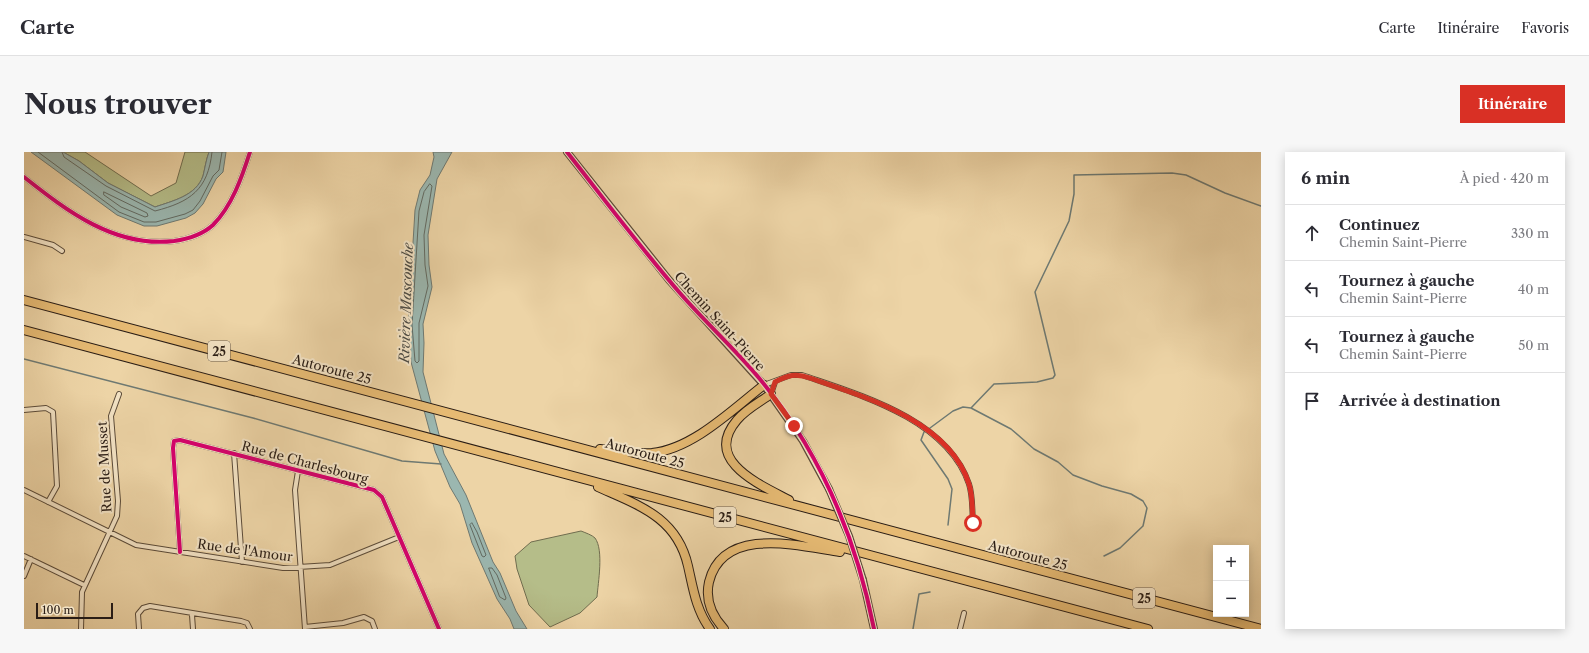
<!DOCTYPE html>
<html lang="fr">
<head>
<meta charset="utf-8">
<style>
	:root { --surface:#fff; --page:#f7f7f7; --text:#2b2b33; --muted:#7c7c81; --line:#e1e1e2; --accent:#d93025 }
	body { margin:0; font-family:"Libre Caslon Text",serif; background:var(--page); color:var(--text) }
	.controls { position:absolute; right:12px; bottom:12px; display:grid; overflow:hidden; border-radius:0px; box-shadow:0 2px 10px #0003 }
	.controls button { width:36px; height:36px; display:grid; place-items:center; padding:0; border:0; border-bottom:1px solid var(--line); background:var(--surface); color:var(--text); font:20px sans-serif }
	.scale { position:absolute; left:12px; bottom:10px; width:77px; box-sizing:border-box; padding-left:4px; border:2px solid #2a1d15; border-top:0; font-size:11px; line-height:14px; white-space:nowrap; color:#2a1d15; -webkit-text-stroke:3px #f3e3c5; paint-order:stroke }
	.stop { position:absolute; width:12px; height:12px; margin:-9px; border:3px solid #d93025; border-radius:50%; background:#fff }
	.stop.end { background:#d93025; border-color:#fff; box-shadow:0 1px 4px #0008 }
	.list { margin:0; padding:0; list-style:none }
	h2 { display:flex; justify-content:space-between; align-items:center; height:52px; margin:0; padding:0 16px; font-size:17px }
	h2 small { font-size:13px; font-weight:400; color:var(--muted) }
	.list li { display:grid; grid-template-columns:26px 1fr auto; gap:12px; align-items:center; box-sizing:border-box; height:56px; padding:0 16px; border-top:1px solid var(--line) }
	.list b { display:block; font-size:15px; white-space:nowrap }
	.list p { margin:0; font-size:13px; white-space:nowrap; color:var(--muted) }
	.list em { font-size:13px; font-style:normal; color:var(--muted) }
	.icon { flex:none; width:22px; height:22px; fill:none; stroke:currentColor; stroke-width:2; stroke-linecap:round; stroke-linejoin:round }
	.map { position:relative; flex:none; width:1237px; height:477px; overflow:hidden; border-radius:0px }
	header { display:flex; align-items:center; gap:24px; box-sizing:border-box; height:56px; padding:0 20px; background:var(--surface); border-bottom:1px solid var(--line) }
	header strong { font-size:19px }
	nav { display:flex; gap:22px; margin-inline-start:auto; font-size:14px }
	.intro { display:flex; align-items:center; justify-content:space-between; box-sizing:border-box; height:96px; padding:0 24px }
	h1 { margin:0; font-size:28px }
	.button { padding:10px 18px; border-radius:0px; background:var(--accent); color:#fff; font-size:14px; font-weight:700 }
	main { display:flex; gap:24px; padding:0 24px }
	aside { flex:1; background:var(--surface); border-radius:0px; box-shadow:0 2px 10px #0003 }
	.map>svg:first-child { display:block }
	.green { fill:#b5bd89; stroke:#706d4f }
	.water { fill:#9bb7b0; stroke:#6e7972 }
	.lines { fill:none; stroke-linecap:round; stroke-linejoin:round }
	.shore { stroke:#626a62; stroke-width:1 }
	.stream { stroke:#6e7972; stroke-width:1.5 }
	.minor-casing { stroke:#5b4b39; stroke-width:6 }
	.tertiary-casing { stroke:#5b4b39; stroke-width:8 }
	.motorway-casing { stroke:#2a1d15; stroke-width:10 }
	.minor { stroke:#f3e3c5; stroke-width:4 }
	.tertiary { stroke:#f3e3c5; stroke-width:5.5 }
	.motorway { stroke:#e6ba73; stroke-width:8 }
	.tertiary-bridge-casing { stroke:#5b4b39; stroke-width:8; stroke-linecap:butt }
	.tertiary-bridge { stroke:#f3e3c5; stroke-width:5.5 }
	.cycleway-casing { stroke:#f3e3c5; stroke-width:6 }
	.cycleway { stroke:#d6006c; stroke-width:4 }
	.route { stroke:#d93025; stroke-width:5 }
	.labels { text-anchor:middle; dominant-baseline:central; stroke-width:4; stroke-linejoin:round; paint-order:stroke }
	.shield { fill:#f3e3c5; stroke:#66584a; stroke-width:1 }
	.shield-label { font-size:12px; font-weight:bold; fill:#2a1d15 }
	.street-label { font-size:13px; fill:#2a1d15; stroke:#f3e3c5 }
	.water-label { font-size:14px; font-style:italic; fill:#4c4b44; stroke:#f3e3c5 }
</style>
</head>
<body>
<header>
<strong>Carte</strong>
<nav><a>Carte</a><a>Itinéraire</a><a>Favoris</a></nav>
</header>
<div class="intro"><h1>Nous trouver</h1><a class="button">Itinéraire</a></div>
<main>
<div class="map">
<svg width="1237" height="477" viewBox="0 0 1237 477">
	<rect width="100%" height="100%" fill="#edd4a6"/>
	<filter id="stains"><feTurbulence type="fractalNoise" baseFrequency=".005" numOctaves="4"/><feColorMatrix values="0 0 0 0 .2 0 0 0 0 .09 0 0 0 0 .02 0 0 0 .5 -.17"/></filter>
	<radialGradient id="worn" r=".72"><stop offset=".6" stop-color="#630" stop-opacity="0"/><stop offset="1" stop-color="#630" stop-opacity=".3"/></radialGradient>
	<path class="green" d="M39 0H61L127 44 152 31 161 0H185C182 8 181 16 179 24 172 44 148 49 131 55L84 31 55 9Z
		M557 379C562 381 568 383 571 386 580 398 574 431 573 445L556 461 526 475 505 453 493 417 491 404 507 390Z"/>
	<path class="water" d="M7 0H39L55 9 84 31 131 55C148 49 172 44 179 24 181 16 182 8 185 0H202L199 20 192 27 179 52 171 61 162 66 133 74H120L93 63Z
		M409 0H428L413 27 404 83 405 113 408 135 399 172 400 191 399 220 420 302 442 343 469 410 476 421 492 459 503 477H490L486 467 473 447 448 391 436 352 426 335 411 299 387 210 384 173 391 58 396 38 406 23 410 5Z"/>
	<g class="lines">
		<path class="shore" d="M14 0 95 60 120 70H132L161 62 169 58 176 49 189 24 195 18 198 0
			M38 0 40 5 82 34 131 59C166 50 184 38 188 0
			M406 32 408 34 400 83 401 113 404 134 395 171V209L393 211 391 209 388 173 395 59 400 40Z
			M80 40 123 61 124 64 121 65 97 55 80 43Z
			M448 371 453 380 462 403 460 405 458 404 446 373Z
			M465 416H468L473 423 482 446 481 448 476 445Z"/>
		<path class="stream" d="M0 207 229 266 378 309 417 312
			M947 256 970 232 1013 230 1029 226 1031 223 1011 140 1045 69 1050 42V23L1148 21 1162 23 1201 41 1237 54
			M906 276 929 259 939 255 947 256 987 277 1010 297 1034 310 1049 323 1078 334 1107 342 1119 349 1123 356 1119 374 1096 396 1080 404
			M900 280 897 288 924 327 928 337 924 373
			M889 477 895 442 906 440"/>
		<defs>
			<path id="minor" d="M0 25C43 59 91 96 150 89 164 87 178 83 189 73 208 54 218 25 226 0
				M0 85 29 93 38 99
				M740 233 767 223H778C836 243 923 267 945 332 949 344 948 358 949 371
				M747 242 751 230
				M0 258 22 256 29 260 33 334 24 350
				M210 301 218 410
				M274 319 271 338 281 477
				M0 338 112 393 259 416 306 413 375 385
				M156 400 149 296 150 289 156 288 350 338 358 345 415 477
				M0 404 60 433
				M0 424 7 407
				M168 463 169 477
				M281 475 319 471 340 465 348 469 351 477
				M57 477 58 440 93 364 94 349 87 264 95 242
				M115 477 114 462 119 456 126 454 217 469 223 471 226 477
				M936 477 940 461"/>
			<path id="tertiary" d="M543 0 645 128 740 233 779 289 805 337
				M839 428 850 477"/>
			<path id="motorway" d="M0 148 1237 477
				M0 178 1124 477
				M747 242C736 250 722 257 713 268 678 309 737 333 765 348
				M576 297C593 299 611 302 628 301 669 297 709 257 740 233
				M574 335C614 353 653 365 664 414 669 436 672 458 686 477
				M700 477C688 464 681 448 685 430 699 373 776 394 816 400"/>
		</defs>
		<use href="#minor" class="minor-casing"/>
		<use href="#tertiary" class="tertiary-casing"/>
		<use href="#motorway" class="motorway-casing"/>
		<use href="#minor" class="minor"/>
		<use href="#tertiary" class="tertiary"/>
		<use href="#motorway" class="motorway"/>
		<defs>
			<path id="tertiary-bridge" d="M805 337 825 384 839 428"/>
		</defs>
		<use href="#tertiary-bridge" class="tertiary-bridge-casing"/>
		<use href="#tertiary-bridge" class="tertiary-bridge"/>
		<defs>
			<path id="cycleway" d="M543 0C580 47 616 95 655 140 680 169 710 196 735 226 795 298 832 385 850 477
				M0 25C43 59 91 96 150 89 164 87 178 83 189 73 208 54 218 25 226 0
				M156 400 149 296 150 289 156 288 350 338 358 345 415 477"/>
		</defs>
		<use href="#cycleway" class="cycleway-casing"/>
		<use href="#cycleway" class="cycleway"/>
	</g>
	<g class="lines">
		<path class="route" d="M770 274 747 242 751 230C764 223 772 221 786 226 841 245 925 269 945 332 949 344 948 358 949 371"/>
	</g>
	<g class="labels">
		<g class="shield">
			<rect x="184" y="189" width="22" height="20" rx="3"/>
			<rect x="690" y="355" width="22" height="20" rx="3"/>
			<rect x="1109" y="436" width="22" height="20" rx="3"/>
		</g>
		<g class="shield-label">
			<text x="195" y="199">25</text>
			<text x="701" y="365">25</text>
			<text x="1120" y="446">25</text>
		</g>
		<g class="street-label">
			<text transform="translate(696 169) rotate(48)">Chemin Saint-Pierre</text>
			<text transform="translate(308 217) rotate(15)">Autoroute 25</text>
			<text transform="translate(621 301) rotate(15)">Autoroute 25</text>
			<text transform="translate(281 310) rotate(15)">Rue de Charlesbourg</text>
			<text transform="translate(80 315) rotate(-93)">Rue de Musset</text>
			<text transform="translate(221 398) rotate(8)">Rue de l'Amour</text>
			<text transform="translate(1004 403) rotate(15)">Autoroute 25</text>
		</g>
		<g class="water-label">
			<text transform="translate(382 151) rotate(-88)">Rivière Mascouche</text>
		</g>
	</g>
	<rect width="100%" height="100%" filter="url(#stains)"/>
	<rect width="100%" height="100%" fill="url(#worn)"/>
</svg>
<div class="controls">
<button>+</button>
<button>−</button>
</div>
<div class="scale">100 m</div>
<div class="stop" style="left:949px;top:371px"></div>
<div class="stop end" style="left:770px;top:274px"></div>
</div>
<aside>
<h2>6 min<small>À pied · 420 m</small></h2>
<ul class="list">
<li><svg class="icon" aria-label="ahead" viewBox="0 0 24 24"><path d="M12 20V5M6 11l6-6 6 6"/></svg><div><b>Continuez</b><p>Chemin Saint-Pierre</p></div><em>330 m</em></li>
<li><svg class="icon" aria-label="left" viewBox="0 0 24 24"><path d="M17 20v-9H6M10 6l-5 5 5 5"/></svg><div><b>Tournez à gauche</b><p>Chemin Saint-Pierre</p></div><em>40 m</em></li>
<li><svg class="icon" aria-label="left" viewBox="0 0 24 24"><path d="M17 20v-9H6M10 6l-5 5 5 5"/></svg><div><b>Tournez à gauche</b><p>Chemin Saint-Pierre</p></div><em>50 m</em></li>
<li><svg class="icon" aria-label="arrive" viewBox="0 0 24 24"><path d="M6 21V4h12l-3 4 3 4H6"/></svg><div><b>Arrivée à destination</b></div></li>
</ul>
</aside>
</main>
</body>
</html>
